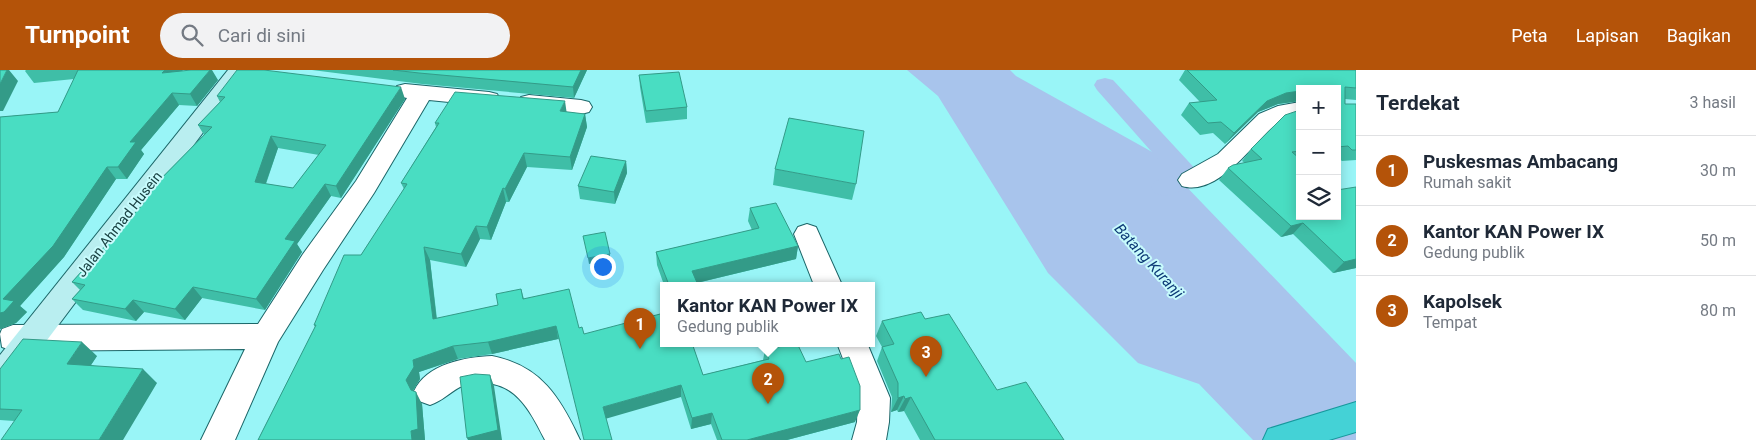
<!DOCTYPE html>
<html lang="id">
<head>
<meta charset="utf-8">
<style>
	:root { --surface:#fff; --page:#f2f2f3; --text:#1f2937; --muted:#747a83; --line:#e0e1e3; --accent:#b45309 }
	body { margin:0; font-family:Roboto,sans-serif; background:var(--page); color:var(--text) }
	.controls { position:absolute; right:15px; top:15px; display:grid; overflow:hidden; border-radius:0px; box-shadow:0 2px 12px #0003 }
	.controls button { width:45px; height:45px; display:grid; place-items:center; padding:0; border:0; border-bottom:1px solid var(--line); background:var(--surface); color:var(--text); font:25px sans-serif }
	.you { position:absolute; left:602px; top:196px; width:18px; height:18px; margin:-12px; border:4px solid #fff; border-radius:50%; background:#1a73e8; box-shadow:0 0 0 8px #1a73e833 }
	.badge { display:grid; place-items:center; width:32px; height:32px; border-radius:50%; background:var(--accent); color:#fff; font-size:16px; font-weight:700 }
	.pin { position:absolute; translate:-50% -41px; filter:drop-shadow(0 1px 2px #0008) }
	.pin::after { content:''; position:absolute; top:26px; width:18px; height:15px; background:inherit; clip-path:polygon(0 0,100% 0,50% 100%) }
	.popup { position:absolute; left:660px; top:212px; width:215px; height:65px; box-sizing:border-box; display:grid; place-content:center; border-radius:0px; background:var(--surface); filter:drop-shadow(0 1px 4px #0005); font-size:16px; white-space:nowrap; color:var(--muted) }
	.popup b { font-size:19px; color:var(--text) }
	.popup::after { content:''; position:absolute; left:50%; top:100%; margin-left:-10px; border:10px solid transparent; border-top-color:var(--surface) }
	.list { margin:0; padding:0; list-style:none }
	h2 { display:flex; justify-content:space-between; align-items:center; height:65px; margin:0; padding:0 20px; font-size:21px }
	h2 small { font-size:16px; font-weight:400; color:var(--muted) }
	.list li { display:grid; grid-template-columns:32px 1fr auto; gap:15px; align-items:center; box-sizing:border-box; height:70px; padding:0 20px; border-top:1px solid var(--line) }
	.list b { display:block; font-size:19px; white-space:nowrap }
	.list p { margin:0; font-size:16px; white-space:nowrap; color:var(--muted) }
	.list em { font-size:16px; font-style:normal; color:var(--muted) }
	.icon { flex:none; width:28px; height:28px; fill:none; stroke:currentColor; stroke-width:2; stroke-linecap:round; stroke-linejoin:round }
	.map { position:relative; flex:none; width:1356px; height:370px; overflow:hidden }
	header { display:flex; align-items:center; gap:30px; box-sizing:border-box; height:70px; padding:0 25px; background:var(--accent); color:#fff }
	header strong { font-size:24px }
	nav { display:flex; gap:28px; margin-inline-start:auto; font-size:18px }
	.search { width:350px; height:45px; background:var(--page); display:flex; align-items:center; gap:12px; box-sizing:border-box; padding:0 18px; border-radius:28px; color:var(--muted); font-size:19px }
	main { display:flex }
	aside { flex:1; background:var(--surface) }
	.map>svg:first-child { display:block }
	.water { fill:#a8c4ec }
	.lines { fill:none; stroke-linecap:round; stroke-linejoin:round }
	.canal { fill:#a8c4ec; fill-rule:evenodd }
	.minor-casing { stroke:#1b6668; stroke-width:2 }
	.secondary-casing { stroke:#1b6668; stroke-width:2 }
	.trunk-casing { stroke:#17989c; stroke-width:2 }
	.minor { fill:#fff; fill-rule:evenodd }
	.secondary { fill:#b9eef0; fill-rule:evenodd }
	.trunk { fill:#44d2d6; fill-rule:evenodd }
	.wall { fill:#3fbea7; fill-rule:evenodd }
	.shaded-wall { fill:#339b88 }
	.building { fill:#49ddc2; stroke:#339b88; fill-rule:evenodd }
	.labels { text-anchor:middle; dominant-baseline:central; stroke-width:4; stroke-linejoin:round; paint-order:stroke }
	.street-label { font-size:14px; fill:#1a4142; stroke:#c7fbfc }
	.water-label { font-size:15px; font-style:italic; fill:#0c3976; stroke:#c7fbfc }
</style>
</head>
<body>
<header>
<strong>Turnpoint</strong>
<div class="search"><svg class="icon" aria-label="search" viewBox="0 0 24 24"><circle cx="10" cy="10" r="6"/><path d="M15 15l6 6"/></svg>Cari di sini</div>
<nav><a>Peta</a><a>Lapisan</a><a>Bagikan</a></nav>
</header>
<main>
<div class="map">
<svg width="1356" height="370" viewBox="0 0 1356 370">
	<rect width="100%" height="100%" fill="#99f5f7"/>
	<path class="water" d="M907 0H1010L1016 6 1154 83 1356 293V370H1253L1199 314 1138 293 1048 203 938 26Z"/>
	<g class="lines">
		<path class="canal" d="M1105 8 1113 10 1200 104 1204 110 1200 116 1164 126 1155 123 1151 117 1155 111 1173 106 1097 20 1094 15 1097 10Z"/>
		<defs>
			<path id="minor" d="M405 14 489 22 497 24 500 29 497 34 489 36 429 30 374 123 323 200 278 272 235 370H201L245 279 13 281 2 277 0 264 2 259 13 255 258 254 303 184 356 111 407 28 397 26 394 21 397 16Z
				M529 25 581 30 589 32 592 37 589 42 581 44 521 37 518 32 521 27Z
				M1300 32V46L1284 50 1275 55C1252 74 1218 127 1182 116L1178 110 1182 104 1218 84 1259 44 1278 36Z
				M807 154 816 157 842 215H814L794 164 798 157Z
				M837 273H867L890 328 889 352 886 370H852L857 352 858 328Z
				M492 286C541 296 560 327 580 370H545C530 341 516 311 479 313 473 314 466 315 460 317 449 323 442 331 430 335L419 331 414 321C427 294 465 287 492 286Z"/>
			<path id="secondary" d="M228 0H250L11 318 0 322V285Z"/>
			<path id="trunk" d="M1356 332V362L1329 370H1263L1268 359Z"/>
		</defs>
		<use href="#minor" class="minor-casing"/>
		<use href="#secondary" class="secondary-casing"/>
		<use href="#trunk" class="trunk-casing"/>
		<use href="#minor" class="minor"/>
		<use href="#secondary" class="secondary"/>
		<use href="#trunk" class="trunk"/>
	</g>
	<path class="wall" d="M26 0H183L182 1 218 10 197 36 179 35 141 80 144 84 127 109H116L64 187 20 236 27 242 16 253 0 259V47L58 42 74 9 34 13 25 1Z
		M312 0H587L574 28 422 14Z
		M1185 0H1356V30L1345 29V34H1356V90L1342 91 1337 87V19H1300V31L1278 34 1258 42 1225 74 1213 63 1200 65 1181 45 1189 33 1200 32 1179 10Z
		M639 5 687 37V49L646 53 640 17Z
		M217 26 405 29 341 128 331 126 297 174 302 182 265 240 202 228 185 250 144 242 136 251 83 240 72 229 80 220 72 212 142 136 138 132 204 65 198 55 220 32ZM278 78 319 85 293 118 266 114Z
		M1300 40V146L1356 117V198L1333 203 1293 164 1281 167 1219 110 1228 98 1245 93 1242 91 1251 79Z
		M566 42 585 44 587 57 572 100 527 97 509 132H506L491 170 480 169 466 197 430 190 437 249 498 235 521 219 524 229 579 258 584 264 693 276 703 305 763 290 765 280 806 292 855 352 787 370H717L711 354 691 359 681 327 558 269 492 284 458 289 419 302 420 309 413 321 422 334 425 370H258L315 257 314 255 361 185 404 119 401 113 436 57 435 53Z
		M626 91 627 103 615 134 580 129 578 116Z
		M775 99 856 114 852 130 773 115Z
		M750 138 798 176 796 189 697 213 698 215H664L657 195 656 182 752 160 748 151Z
		M925 249 997 320 1064 370H920L904 341 898 342 897 340 891 342 892 327 877 291 882 277 876 266 882 251Z
		M97 286 91 295 157 313 14 351 0 350V299Z"/>
	<path class="shaded-wall" d="M7 0H9L18 11 3 41H0V14Z
		M165 0H183L169 14 162 3Z
		M210 0H212L218 10 197 36 190 24Z
		M581 0H587L574 28 573 17Z
		M401 17 405 29 341 128 336 116Z
		M1300 21V31L1278 34 1258 42 1225 74 1234 63 1267 31 1286 23Z
		M172 23 179 35 141 80 144 84 127 109 118 97 130 72Z
		M565 31 567 45 560 41Z
		M585 44 587 57 572 100 570 87Z
		M271 66 278 78 262 124 255 112Z
		M524 83 527 97 509 132 505 119Z
		M626 91 627 103 615 134 614 122Z
		M107 97 116 109 64 187 20 236 27 242 16 253 0 259V243L3 229Z
		M325 114 331 126 297 174 302 182 265 240 256 229 285 169Z
		M503 118 506 132 491 170 487 157Z
		M1303 153 1293 164 1281 167 1291 156Z
		M476 156 480 169 466 197 461 184Z
		M798 176 796 189 692 214V201Z
		M424 177 430 190 438 262 433 249Z
		M610 184V190L589 194 588 188Z
		M1356 189V198L1333 203 1344 192Z
		M193 217 202 228 185 250 175 239Z
		M133 230 144 242 136 251 125 239Z
		M556 256 558 269 492 284 488 272Z
		M82 272 97 286 83 307 67 294Z
		M689 273H707L689 277Z
		M453 276 458 289 419 302 420 309 412 322H416L422 334 425 370H412L406 310 413 290Z
		M143 299 157 313 123 370H99Z
		M490 305 494 316 502 370H468L467 368Z
		M681 315V327L605 349 603 337Z
		M904 326 897 340 891 342 898 328Z
		M911 327 904 341 898 342 905 329Z
		M860 340 855 352 787 370H747Z
		M712 343 711 354 691 359 692 348Z"/>
	<path class="building" d="M0 0H7L0 14Z
		M78 0H165L162 3 191 0H210L190 24 172 23 130 72H136L118 97H107L53 176 3 229 14 231 4 242 0 243V47L58 42Z
		M237 0H264L401 17 336 116 325 114 285 169 295 171 256 229 193 217 175 239 133 230 125 239 72 229 85 215 72 212 144 133 138 132 212 57 198 55 225 27 217 26ZM271 66 326 75 293 118 255 112Z
		M393 0H581L573 17 419 3Z
		M1187 0H1356V18L1345 17V34H1356V80H1352L1348 76 1337 77V19H1300V21L1286 23 1267 31 1234 63 1221 52 1208 53 1189 33 1217 30Z
		M679 2 687 37 646 41 639 5Z
		M455 22 565 31 560 41 585 44 570 87 524 83 505 119 503 118 487 157 476 156 461 184 424 177 433 249 498 235 496 224 521 219 523 229 569 219 579 258 582 257 584 264 664 243V273H692L703 305 769 289 765 280 795 273H797L806 292 839 284 841 289 849 287 860 316V340L747 370H722L712 343 692 348 681 315 603 337 612 370H584L556 256 488 272 453 276 413 290 414 297 406 310 411 320 416 322 418 359 411 361 412 370H258L316 255H314L344 185H361L407 114 401 113 439 53H435Z
		M1300 40V81L1292 82 1300 89V146H1337V120L1356 117V189L1344 192 1303 153 1291 156 1228 98 1233 95 1262 89 1251 79 1285 45Z
		M789 48 864 61 856 114 775 99Z
		M591 86 626 91 614 122 578 116Z
		M776 133 798 176 692 201 698 215H669L656 182 759 158 750 138Z
		M605 162 610 184 588 188 583 166Z
		M921 242 925 249 949 244 997 320 1026 312 1064 370H935L911 327 905 329 904 326 898 328V313L882 277 894 274 882 251Z
		M23 269 82 272 67 294 143 299 99 370H1L22 340 0 339V299Z
		M475 304 490 305 498 360 467 368 460 307Z"/>
	<g class="labels">
		<g class="street-label">
			<text transform="translate(119 154) rotate(-52)">Jalan Ahmad Husein</text>
		</g>
		<g class="water-label">
			<text transform="translate(1149 191) rotate(48)">Batang Kuranji</text>
		</g>
	</g>
</svg>
<div class="controls">
<button>+</button>
<button>−</button>
<button><svg class="icon" aria-label="layers" viewBox="0 0 24 24"><path d="M12 4l9 5-9 5-9-5zM3 14l9 5 9-5"/></svg></button>
</div>
<div class="you"></div>
<div class="pin badge" style="left:640px;top:279px">1</div>
<div class="pin badge" style="left:768px;top:334px">2</div>
<div class="popup"><b>Kantor KAN Power IX</b>Gedung publik</div>
<div class="pin badge" style="left:926px;top:307px">3</div>
</div>
<aside>
<h2>Terdekat<small>3 hasil</small></h2>
<ul class="list">
<li><span class="badge">1</span><div><b>Puskesmas Ambacang</b><p>Rumah sakit</p></div><em>30 m</em></li>
<li><span class="badge">2</span><div><b>Kantor KAN Power IX</b><p>Gedung publik</p></div><em>50 m</em></li>
<li><span class="badge">3</span><div><b>Kapolsek</b><p>Tempat</p></div><em>80 m</em></li>
</ul>
</aside>
</main>
</body>
</html>
